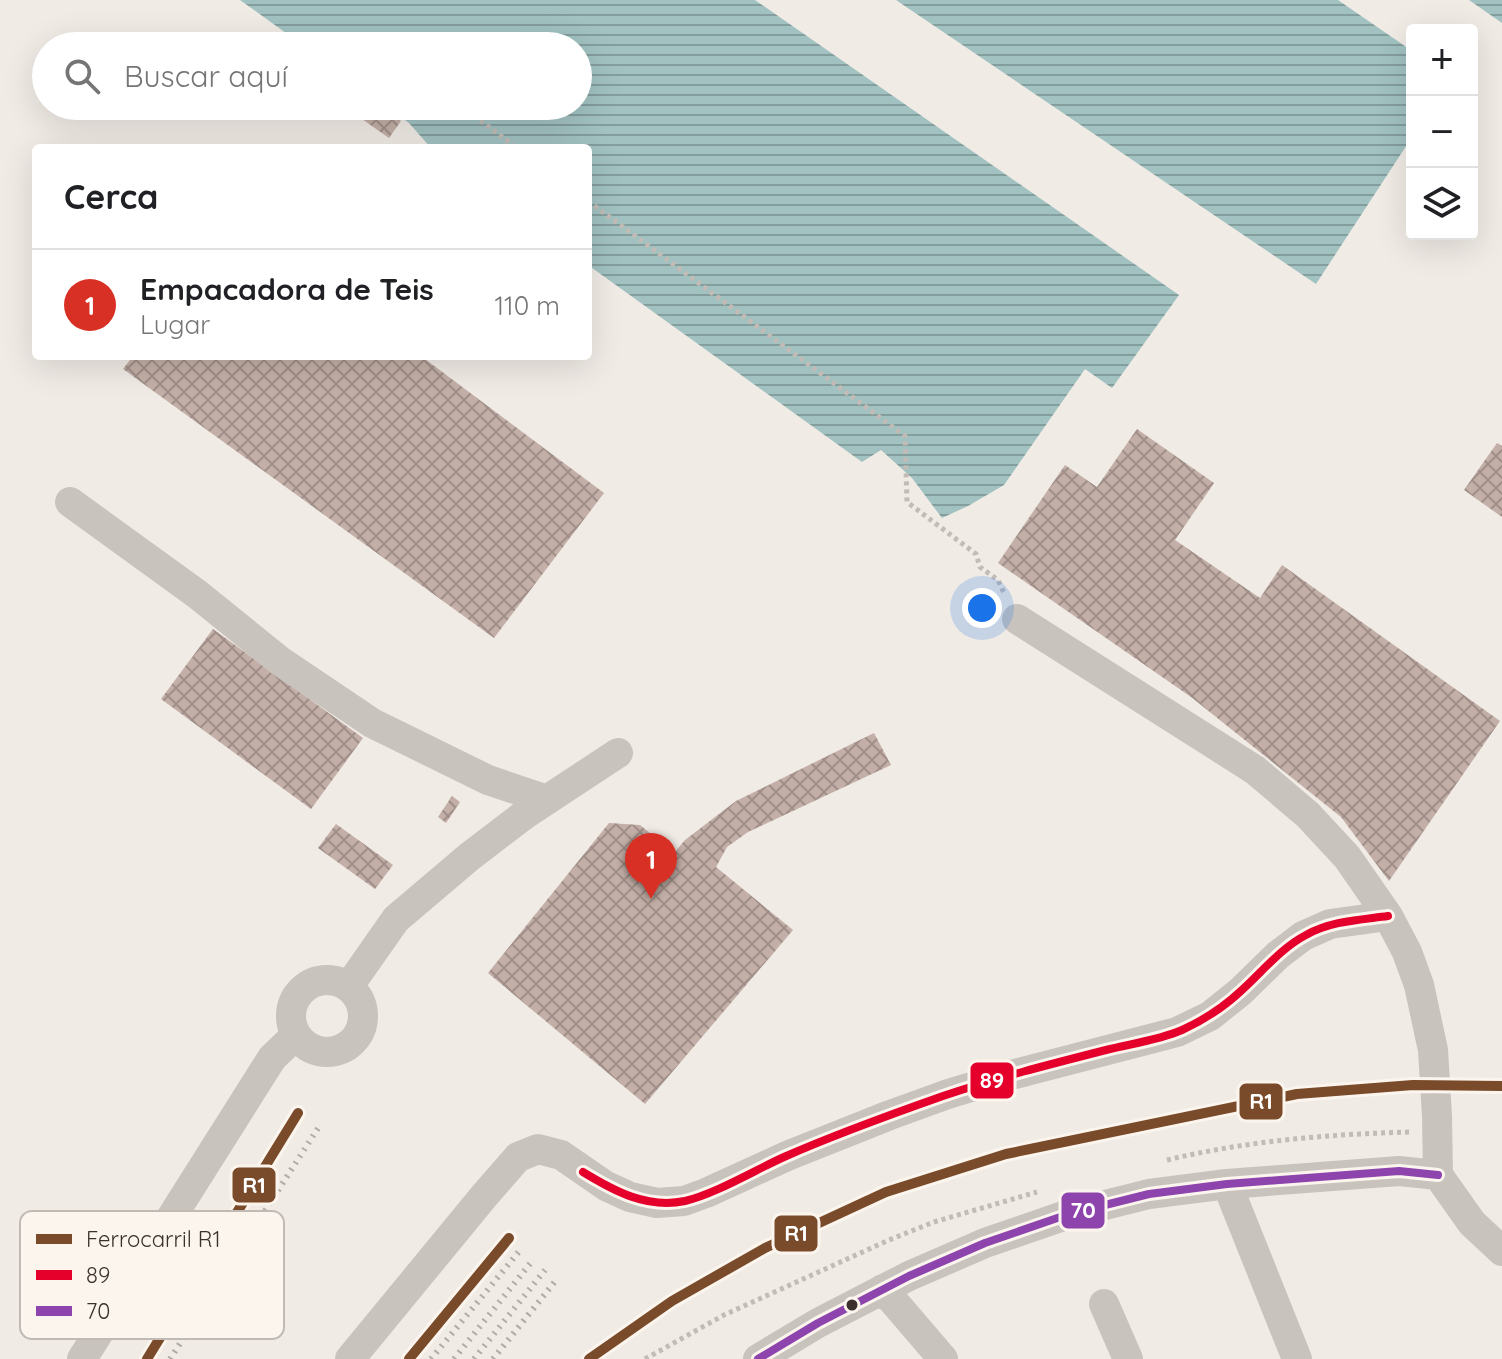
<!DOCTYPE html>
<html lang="es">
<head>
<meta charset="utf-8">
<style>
	:root { --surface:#fff; --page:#f2f2f2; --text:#202124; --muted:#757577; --line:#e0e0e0; --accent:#d93025 }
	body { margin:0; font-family:Quicksand,sans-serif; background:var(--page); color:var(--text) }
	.controls { position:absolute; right:24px; top:24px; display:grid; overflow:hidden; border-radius:8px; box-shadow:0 8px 32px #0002 }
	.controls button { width:72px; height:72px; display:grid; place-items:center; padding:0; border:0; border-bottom:2px solid var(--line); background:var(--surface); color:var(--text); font:40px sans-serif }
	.you { position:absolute; left:982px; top:608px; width:28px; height:28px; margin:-20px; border:6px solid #fff; border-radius:50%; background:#1a73e8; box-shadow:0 0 0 12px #1a73e833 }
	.badge { display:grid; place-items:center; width:52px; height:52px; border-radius:50%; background:var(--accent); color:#fff; font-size:26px; font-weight:700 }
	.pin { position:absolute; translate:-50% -66px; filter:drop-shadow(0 2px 4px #0008) }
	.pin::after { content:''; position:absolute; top:42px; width:28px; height:24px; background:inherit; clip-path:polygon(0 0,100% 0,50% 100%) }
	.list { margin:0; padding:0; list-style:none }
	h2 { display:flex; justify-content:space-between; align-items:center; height:104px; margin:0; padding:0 32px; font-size:34px }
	h2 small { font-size:26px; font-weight:400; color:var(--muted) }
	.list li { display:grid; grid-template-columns:52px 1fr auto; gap:24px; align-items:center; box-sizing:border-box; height:112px; padding:0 32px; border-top:2px solid var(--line) }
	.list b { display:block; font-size:30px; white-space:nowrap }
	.list p { margin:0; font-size:26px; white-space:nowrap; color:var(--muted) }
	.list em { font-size:26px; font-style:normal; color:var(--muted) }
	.icon { flex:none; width:44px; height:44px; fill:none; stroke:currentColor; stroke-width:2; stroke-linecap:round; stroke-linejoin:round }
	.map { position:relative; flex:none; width:1502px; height:1359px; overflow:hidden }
	.search { position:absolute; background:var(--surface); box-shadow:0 8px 32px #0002; left:32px; top:32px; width:560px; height:88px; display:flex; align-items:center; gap:20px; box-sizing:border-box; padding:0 28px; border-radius:44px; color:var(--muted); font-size:30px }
	.panel { position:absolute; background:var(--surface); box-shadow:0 8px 32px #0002; left:32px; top:144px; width:560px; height:216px; border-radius:8px }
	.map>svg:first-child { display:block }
	.water { fill:url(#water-rules) }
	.building { fill:url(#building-cross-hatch) }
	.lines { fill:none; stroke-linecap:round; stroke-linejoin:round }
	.path { stroke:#c2bbb6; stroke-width:5; stroke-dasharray:4 4; stroke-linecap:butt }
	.minor { stroke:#c9c3be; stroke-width:30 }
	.rail { stroke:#b1aca8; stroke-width:6; stroke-dasharray:2 6; stroke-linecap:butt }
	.bus-1-casing { stroke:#fbf5ee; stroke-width:14 }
	.bus-2-casing { stroke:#fbf5ee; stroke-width:14 }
	.bus-1 { stroke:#e4002b; stroke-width:8 }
	.bus-2 { stroke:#8e44ad; stroke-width:8 }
	.rail-1-casing { stroke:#fbf5ee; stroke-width:16 }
	.rail-1 { stroke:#7a4b2a; stroke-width:10 }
	.bus-dot { fill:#3b302b; stroke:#fbf5ee; stroke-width:3 }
	.key { fill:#fbf5ee; stroke:#c1bab4; stroke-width:2 }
	.key-label { font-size:22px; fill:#3b302b }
	.line-badge { stroke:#fbf5ee; stroke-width:3 }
	.badge-label { font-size:22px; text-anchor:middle; font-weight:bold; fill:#fff }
</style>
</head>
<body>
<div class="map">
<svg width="1502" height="1359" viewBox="0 0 1502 1359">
	<defs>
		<pattern id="water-rules" width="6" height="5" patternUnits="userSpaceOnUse" patternTransform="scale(2)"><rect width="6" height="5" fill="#a1c2c1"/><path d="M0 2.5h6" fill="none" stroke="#849e9d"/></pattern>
		<pattern id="building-cross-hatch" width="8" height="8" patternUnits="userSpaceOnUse" patternTransform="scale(2)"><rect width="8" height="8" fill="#c3afa7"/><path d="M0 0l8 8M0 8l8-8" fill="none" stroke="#a08f88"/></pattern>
	</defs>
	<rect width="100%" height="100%" fill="#f0ebe5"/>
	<path class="water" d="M240 0H755L1179 295 1112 388 1085 369 1004 485 968 506 942 518 912 478 881 450 862 462 588 265V148H431L409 123 386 106H578V46H304Z
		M896 0H1338L1412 51V137L1316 284Z
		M1469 0H1502V23Z"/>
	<path class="building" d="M371 106H381L401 121 389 138 362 119Z
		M133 356H421L604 493 494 638 123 369Z
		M1137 429 1214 483 1175 540 1260 598 1282 565 1500 721 1389 881 1341 817 1191 697 998 563 1065 465 1097 487Z
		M1497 443 1502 446V517L1464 490Z
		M213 629 363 738 311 809 161 699Z
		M874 733 891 765 748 832 727 847 716 867 793 930 645 1104 488 973 609 823 640 825 674 853 685 840 736 801Z
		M452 796 460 802 446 823 438 817Z
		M336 824 393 865 375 889 318 848Z"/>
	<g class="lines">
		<path class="path" d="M461 106 517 148
			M588 201 905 436 907 502 976 554 980 567 998 580 1005 595
			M1167 1160C1246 1141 1330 1134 1411 1132
			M645 1359 724 1315 889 1240 934 1222 1037 1192"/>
		<path class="minor" d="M70 502 197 594 280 661 372 723 488 780 547 800
			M1017 619 1255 770 1308 815 1347 857 1388 916 1407 952 1419 985 1433 1050 1437 1116 1438 1175
			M291 1016a36 36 0 1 1 72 0a36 36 0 1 1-72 0Z
			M349 986 396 919 469 857 524 815 618 753
			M1438 1175 1472 1223 1502 1251
			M1227 1184 1297 1359
			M883 1289 943 1359
			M1104 1304 1128 1359
			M82 1359 272 1058 296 1035
			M350 1359 484 1196 518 1157 538 1149 561 1155 606 1186 630 1197 657 1203 684 1201 706 1193 787 1156 890 1115 948 1094 1011 1075 1177 1032 1210 1016 1240 992 1278 955 1303 936 1330 924 1388 916
			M758 1359 818 1323 909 1276 985 1243 1069 1214 1149 1194 1227 1184 1399 1171 1438 1175"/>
		<path class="rail" d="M147 1359 298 1113
			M170 1359 320 1125
			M409 1359 509 1238
			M431 1359 521 1249
			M454 1359 533 1260
			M474 1359 545 1270
			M493 1359 557 1279"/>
		<defs>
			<path id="bus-1" d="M583 1172C614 1191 647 1209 685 1201 715 1194 755 1170 784 1157 836 1134 889 1115 943 1096 996 1078 1051 1064 1106 1050 1130 1044 1159 1040 1182 1030 1204 1020 1224 1007 1242 990 1262 972 1281 948 1306 935 1331 921 1359 920 1388 916"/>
			<path id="bus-2" d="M758 1359 818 1323 909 1276 985 1243 1069 1214 1149 1194 1227 1184 1399 1171 1438 1175"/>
		</defs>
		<use href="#bus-1" class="bus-1-casing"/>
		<use href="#bus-2" class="bus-2-casing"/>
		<use href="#bus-1" class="bus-1"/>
		<use href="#bus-2" class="bus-2"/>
		<defs>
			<path id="rail-1" d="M147 1359 298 1113
				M409 1359 509 1238
				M589 1359 672 1301 765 1248 886 1192 1006 1154 1297 1094 1413 1085 1502 1086"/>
		</defs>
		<use href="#rail-1" class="rail-1-casing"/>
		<use href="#rail-1" class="rail-1"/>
	</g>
	<circle class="bus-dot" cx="852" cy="1305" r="7"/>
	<rect x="20" y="1211" width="264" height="128" rx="12" class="key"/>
	<rect x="36" y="1234" width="36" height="10" fill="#7a4b2a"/>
	<rect x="36" y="1270" width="36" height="10" fill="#e4002b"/>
	<rect x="36" y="1306" width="36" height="10" fill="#8e44ad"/>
	<g class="key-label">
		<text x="86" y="1247">Ferrocarril R1</text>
		<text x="86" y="1283">89</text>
		<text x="86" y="1319">70</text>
	</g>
	<g class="line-badge">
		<rect x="969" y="1061" width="46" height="39" rx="8" fill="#e4002b"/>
		<rect x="1238" y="1082" width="46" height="39" rx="8" fill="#7a4b2a"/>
		<rect x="231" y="1166" width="46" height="38" rx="8" fill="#7a4b2a"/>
		<rect x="1060" y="1191" width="46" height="39" rx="8" fill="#8e44ad"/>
		<rect x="773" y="1214" width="46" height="39" rx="8" fill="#7a4b2a"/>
	</g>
	<g class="badge-label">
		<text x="992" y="1088">89</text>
		<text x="1261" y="1109">R1</text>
		<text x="254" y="1193">R1</text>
		<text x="1083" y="1218">70</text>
		<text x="796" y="1241">R1</text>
	</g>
</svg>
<div class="controls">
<button>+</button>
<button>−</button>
<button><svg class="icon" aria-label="layers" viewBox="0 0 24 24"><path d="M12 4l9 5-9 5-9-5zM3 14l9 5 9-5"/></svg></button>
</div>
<div class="you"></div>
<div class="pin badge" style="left:651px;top:899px">1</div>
<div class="search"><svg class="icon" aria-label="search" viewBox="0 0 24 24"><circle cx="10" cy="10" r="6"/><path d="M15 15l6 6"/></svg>Buscar aquí</div>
<section class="panel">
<h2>Cerca<small></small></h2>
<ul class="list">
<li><span class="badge">1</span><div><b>Empacadora de Teis</b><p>Lugar</p></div><em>110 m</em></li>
</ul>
</section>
</div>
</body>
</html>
